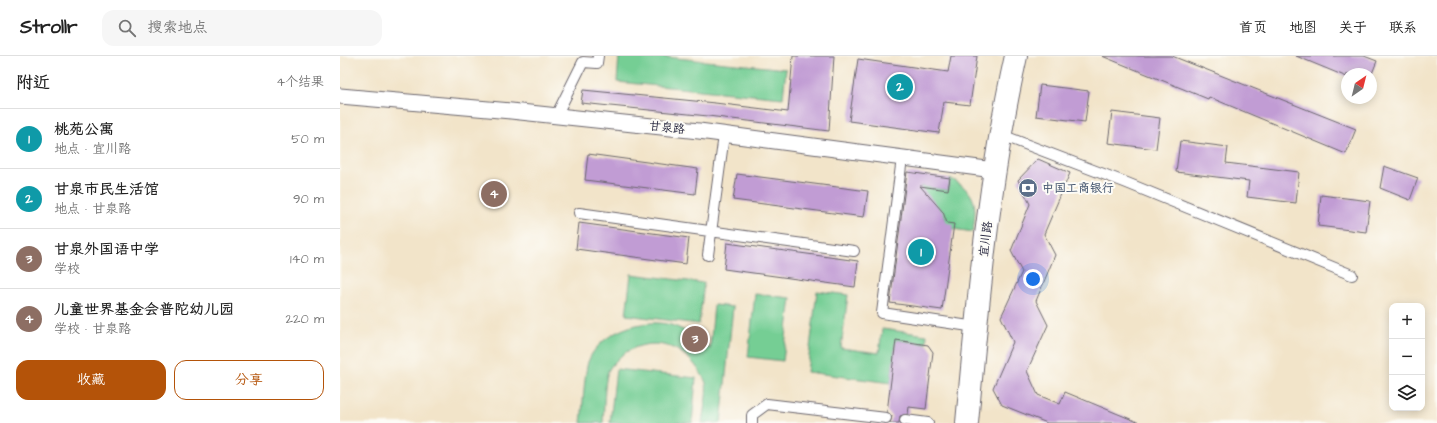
<!DOCTYPE html>
<html lang="zh">
<head>
<meta charset="utf-8">
<style>
	:root { --surface:#fff; --page:#f6f6f6; --text:#222; --muted:#767676; --line:#e0e0e0; --accent:#b45309 }
	body { margin:0; font-family:"Architects Daughter","LXGW WenKai TC",sans-serif; background:var(--page); color:var(--text) }
	.controls { position:absolute; right:12px; bottom:12px; display:grid; overflow:hidden; border-radius:8px; box-shadow:0 2px 10px #0003 }
	.controls button { width:36px; height:36px; display:grid; place-items:center; padding:0; border:0; border-bottom:1px solid var(--line); background:var(--surface); color:var(--text); font:20px sans-serif }
	.compass { position:absolute; left:1001px; top:12px; width:36px; height:36px; border-radius:50%; background:var(--surface); box-shadow:0 2px 10px #0003; rotate:35deg }
	.you { position:absolute; left:693px; top:223px; width:14px; height:14px; margin:-10px; border:3px solid #fff; border-radius:50%; background:#1a73e8; box-shadow:0 0 0 6px #1a73e833 }
	.badge { display:grid; place-items:center; width:26px; height:26px; border-radius:50%; background:var(--accent); color:#fff; font-size:13px; font-weight:700 }
	.pin { position:absolute; translate:-50% -50%; border:2px solid #fff; box-shadow:0 1px 4px #0006 }
	.list { margin:0; padding:0; list-style:none }
	h2 { display:flex; justify-content:space-between; align-items:center; height:52px; margin:0; padding:0 16px; font-size:17px }
	h2 small { font-size:13px; font-weight:400; color:var(--muted) }
	.list li { display:grid; grid-template-columns:26px 1fr auto; gap:12px; align-items:center; box-sizing:border-box; height:60px; padding:0 16px; border-top:1px solid var(--line) }
	.list b { display:block; font-size:15px; white-space:nowrap }
	.list p { margin:0; font-size:13px; white-space:nowrap; color:var(--muted) }
	.list em { font-size:13px; font-style:normal; color:var(--muted) }
	.actions { display:flex; gap:8px; padding:12px 16px }
	.actions a { flex:1; padding:9px 0; border:1px solid var(--accent); border-radius:12px; text-align:center; font-size:14px; color:var(--accent) }
	.actions .main { background:var(--accent); color:#fff }
	.icon { flex:none; width:22px; height:22px; fill:none; stroke:currentColor; stroke-width:2; stroke-linecap:round; stroke-linejoin:round }
	.map { position:relative; flex:none; width:1097px; height:367px; overflow:hidden }
	header { display:flex; align-items:center; gap:24px; box-sizing:border-box; height:56px; padding:0 20px; background:var(--surface); border-bottom:1px solid var(--line) }
	header strong { font-size:19px }
	nav { display:flex; gap:22px; margin-inline-start:auto; font-size:14px }
	.search { width:280px; height:36px; background:var(--page); display:flex; align-items:center; gap:10px; box-sizing:border-box; padding:0 14px; border-radius:12px; color:var(--muted); font-size:15px }
	main { display:flex }
	aside { flex:1; background:var(--surface) }
	.map>svg:first-child { display:block }
	.green { fill:#75ce94; stroke:#4c7868 }
	.building { fill:#c19cd4 }
	.lines { fill:none; stroke-linecap:round; stroke-linejoin:round }
	.service-casing { stroke:#6b666d; stroke-width:12 }
	.pedestrian-casing { stroke:#6b666d; stroke-width:17 }
	.tertiary-casing { stroke:#6b666d; stroke-width:24 }
	.service { stroke:#fff; stroke-width:10 }
	.pedestrian { stroke:#fff; stroke-width:15 }
	.tertiary { stroke:#fff; stroke-width:22 }
	.labels { text-anchor:middle; dominant-baseline:central; stroke-width:4; stroke-linejoin:round; paint-order:stroke }
	.street-label { font-size:12px; fill:#22223b; stroke:#fdfcf7 }
	.service-label { font-size:12px; font-weight:bold; fill:#4e5e75; stroke:#fdfcf7; text-anchor:start }
</style>
</head>
<body>
<header>
<strong>Strollr</strong>
<div class="search"><svg class="icon" aria-label="search" viewBox="0 0 24 24"><circle cx="10" cy="10" r="6"/><path d="M15 15l6 6"/></svg>搜索地点</div>
<nav><a>首页</a><a>地图</a><a>关于</a><a>联系</a></nav>
</header>
<main>
<aside>
<h2>附近<small>4个结果</small></h2>
<ul class="list">
<li><span class="badge" style="background:#0f9aa8">1</span><div><b>桃苑公寓</b><p>地点 · 宜川路</p></div><em>50 m</em></li>
<li><span class="badge" style="background:#0f9aa8">2</span><div><b>甘泉市民生活馆</b><p>地点 · 甘泉路</p></div><em>90 m</em></li>
<li><span class="badge" style="background:#8d6e63">3</span><div><b>甘泉外国语中学</b><p>学校</p></div><em>140 m</em></li>
<li><span class="badge" style="background:#8d6e63">4</span><div><b>儿童世界基金会普陀幼儿园</b><p>学校 · 甘泉路</p></div><em>220 m</em></li>
</ul>
<div class="actions"><a class="main">收藏</a><a>分享</a></div>
</aside>
<div class="map">
<svg width="1097" height="367" viewBox="0 0 1097 367">
	<rect width="100%" height="100%" fill="#fdfcf7"/>
	<filter id="ink" filterUnits="userSpaceOnUse"><feTurbulence type="fractalNoise" baseFrequency=".025" numOctaves="2"/><feDisplacementMap in="SourceGraphic" scale="8" xChannelSelector="R" yChannelSelector="G"/><feConvolveMatrix kernelMatrix="1 2 1 2 8 2 1 2 1" color-interpolation-filters="sRGB"/></filter>
	<filter id="wash" filterUnits="userSpaceOnUse"><feTurbulence type="fractalNoise" baseFrequency=".012" numOctaves="4" result="noise"/><feDisplacementMap in="SourceGraphic" scale="16" xChannelSelector="R" yChannelSelector="G"/><feGaussianBlur stdDeviation="0.9" result="paint"/><feColorMatrix in="noise" values="0 0 0 0 0 0 0 0 0 0 0 0 0 0 0 0 0 1.4 0 .05"/><feComposite in="paint" operator="in"/></filter>
	<g filter="url(#wash)">
		<rect width="100%" height="100%" fill="#f2e4c9"/>
		<path class="green" d="M279 0H316L446 13 443 42 277 26Z
			M610 122C637 137 637 147 633 176L613 173 606 167C605 148 579 138 566 128L608 134Z
			M291 218 364 227 359 268 286 259Z
			M477 235 508 239 501 292 539 297 542 273 587 279 586 288 556 284 551 327 467 316Z
			M415 238 451 242 443 305 408 301Z
			M374 249 393 251 381 367H362C363 357 368 337 366 327 364 321 359 314 355 309 337 286 306 281 282 299 277 304 271 309 268 315 264 327 264 354 263 367H241C243 351 244 320 248 306 259 276 303 261 331 269 347 274 357 283 370 293Z
			M276 313 356 322 352 367H270Z"/>
		<g id="blocks">
			<path class="building" d="M453 0H494L489 75 368 60 241 47 243 34 375 47 448 56Z
				M611 0H637L630 49 604 46 599 77 509 65 518 3 608 16Z
				M762 0H832L1016 73 1006 98 869 41 868 43Z
				M956 0H1024L1037 5 1031 20V18H1007V21Z
				M700 29 749 35 745 66 696 60Z
				M772 56 820 62 816 93 768 87Z
				M840 85 888 91 886 107 959 116 956 147 907 141 909 125 836 116Z
				M248 98 358 113 355 138 245 124Z
				M698 103 730 117 704 178 715 199 696 245 708 269 687 315 698 339 720 348 725 336 800 367H707L662 349 653 332 673 286 661 261 682 216 671 195 690 148 678 124Z
				M1044 110 1078 122 1070 144 1040 132Z
				M567 116 610 122 608 134 580 130 603 156 607 167 614 168 602 254 550 247Z
				M397 118 528 135 524 161 393 144Z
				M981 139 1030 145 1026 176 978 170Z
				M239 167 349 182 346 208 236 193Z
				M387 187 518 205 515 231 384 213Z
				M556 284 588 289 593 296 586 353 569 351 568 358 560 360 559 367H550L552 360 547 356Z"/>
		</g>
	</g>
	<g filter="url(#ink)">
		<use href="#blocks" fill-opacity="0" stroke="#6b666d" stroke-width="1"/>
		<g class="lines">
			<defs>
				<path id="service" d="M216 60 243 6 257 7 258 0
					M659 78 787 127 1012 219
					M562 102 542 257 636 271
					M239 157 514 195
					M368 199 384 79
					M565 364 588 367
					M412 367V359L427 348 546 362"/>
				<path id="pedestrian" d="M0 40 171 55 359 75 654 114"/>
				<path id="tertiary" d="M627 367C638 244 649 121 676 0"/>
			</defs>
			<use href="#service" class="service-casing"/>
			<use href="#pedestrian" class="pedestrian-casing"/>
			<use href="#tertiary" class="tertiary-casing"/>
			<use href="#service" class="service"/>
			<use href="#pedestrian" class="pedestrian"/>
			<use href="#tertiary" class="tertiary"/>
		</g>
	</g>
	<defs>
		<symbol id="bank-disc" viewBox="-11 -11 22 22"><circle r="9.5" fill="#5c6f8a" stroke="#fdfcf7"/><path d="M-6-4H6V4H-6ZM0-2.3a2.3 2.3 0 1 0 0 4.6a2.3 2.3 0 1 0 0-4.6Z" fill="#fff"/></symbol>
	</defs>
	<g fill-rule="evenodd">
		<use href="#bank-disc" x="677" y="121" width="22" height="22"/>
	</g>
	<g class="labels">
		<g class="street-label">
			<text transform="translate(327 72) rotate(6)">甘泉路</text>
			<text transform="translate(646 183) rotate(-83)">宜川路</text>
		</g>
		<g class="service-label">
			<text x="702" y="132">中国工商银行</text>
		</g>
	</g>
</svg>
<div class="controls">
<button>+</button>
<button>−</button>
<button><svg class="icon" aria-label="layers" viewBox="0 0 24 24"><path d="M12 4l9 5-9 5-9-5zM3 14l9 5 9-5"/></svg></button>
</div>
<svg class="compass" viewBox="-18 -18 36 36"><path d="M0-13l5 13h-10z" fill="#e53935"/><path d="M0 13l5-13h-10z" fill="#767676"/></svg>
<div class="you"></div>
<div class="pin badge" style="left:581px;top:196px;background:#0f9aa8">1</div>
<div class="pin badge" style="left:560px;top:31px;background:#0f9aa8">2</div>
<div class="pin badge" style="left:355px;top:283px;background:#8d6e63">3</div>
<div class="pin badge" style="left:154px;top:138px;background:#8d6e63">4</div>
</div>
</main>
</body>
</html>
